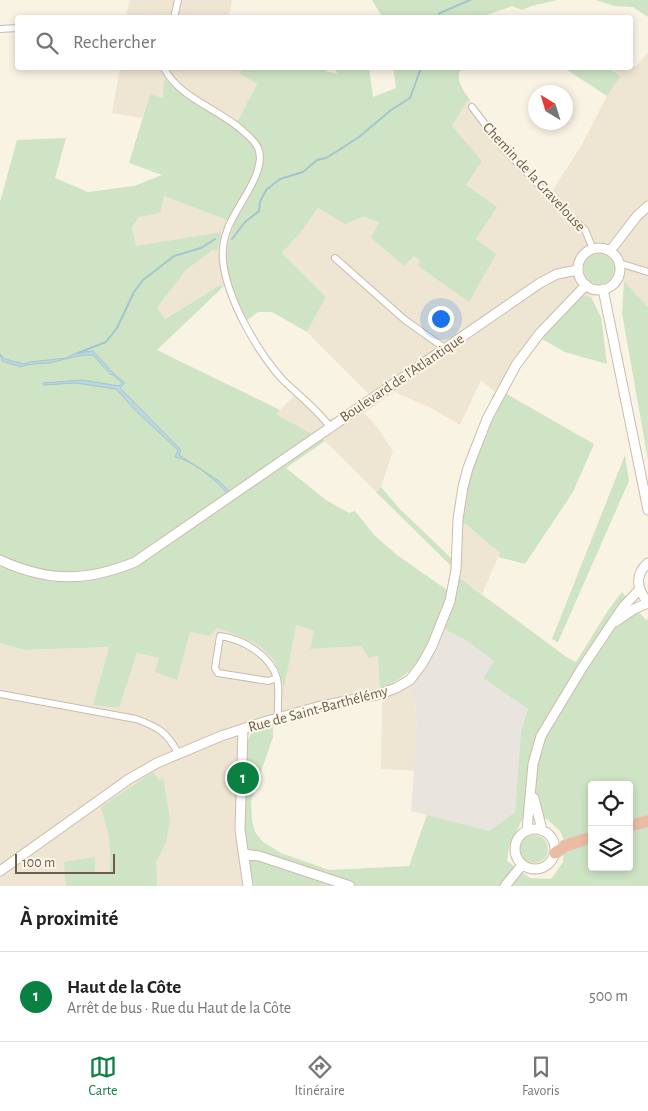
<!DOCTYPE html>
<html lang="fr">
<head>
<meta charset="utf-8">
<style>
	:root { --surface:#fff; --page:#f6f6f6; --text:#222; --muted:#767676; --line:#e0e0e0; --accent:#0b8043 }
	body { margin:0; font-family:"Alegreya Sans",sans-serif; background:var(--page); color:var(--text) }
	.controls { position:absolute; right:15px; bottom:15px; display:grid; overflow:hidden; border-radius:5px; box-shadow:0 2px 8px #0003 }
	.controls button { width:45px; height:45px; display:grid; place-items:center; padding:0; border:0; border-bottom:1px solid var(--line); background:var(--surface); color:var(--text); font:25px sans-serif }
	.compass { position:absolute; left:528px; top:85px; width:45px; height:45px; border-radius:50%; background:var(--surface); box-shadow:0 2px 8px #0003; rotate:322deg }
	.scale { position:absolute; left:15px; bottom:12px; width:100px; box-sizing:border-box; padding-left:5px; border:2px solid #6e5c4d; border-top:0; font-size:14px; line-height:18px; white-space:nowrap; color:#6e5c4d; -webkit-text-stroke:4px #fcf7e9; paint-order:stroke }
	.you { position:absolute; left:440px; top:318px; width:18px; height:18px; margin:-12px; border:4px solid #fff; border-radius:50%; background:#1a73e8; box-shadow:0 0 0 8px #1a73e833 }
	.badge { display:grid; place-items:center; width:32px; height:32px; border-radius:50%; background:var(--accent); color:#fff; font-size:16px; font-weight:700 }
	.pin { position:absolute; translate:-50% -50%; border:2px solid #fff; box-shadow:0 1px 5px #0006 }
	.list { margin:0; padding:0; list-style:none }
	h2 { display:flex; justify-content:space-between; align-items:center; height:65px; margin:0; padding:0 20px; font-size:21px }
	h2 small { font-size:16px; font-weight:400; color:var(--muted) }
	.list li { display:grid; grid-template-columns:32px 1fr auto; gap:15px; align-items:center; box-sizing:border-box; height:90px; padding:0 20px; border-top:1px solid var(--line) }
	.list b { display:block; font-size:19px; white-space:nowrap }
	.list p { margin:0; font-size:16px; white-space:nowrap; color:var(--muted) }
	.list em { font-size:16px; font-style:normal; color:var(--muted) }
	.icon { flex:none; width:28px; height:28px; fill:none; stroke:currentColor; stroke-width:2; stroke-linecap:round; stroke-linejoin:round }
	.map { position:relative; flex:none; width:648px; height:886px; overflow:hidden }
	.search { position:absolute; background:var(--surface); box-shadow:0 2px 8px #0003; left:15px; right:15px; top:15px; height:55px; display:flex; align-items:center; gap:12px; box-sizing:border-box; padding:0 18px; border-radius:5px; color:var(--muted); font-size:19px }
	.sheet { height:155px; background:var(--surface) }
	nav { display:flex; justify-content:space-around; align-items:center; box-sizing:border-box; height:70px; border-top:1px solid var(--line); background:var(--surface); font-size:14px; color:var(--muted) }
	nav a { display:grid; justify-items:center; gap:2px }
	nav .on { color:var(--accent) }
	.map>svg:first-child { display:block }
	.residential { fill:#efe5d3 }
	.industrial { fill:#e9e4de }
	.green { fill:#cee4c4; fill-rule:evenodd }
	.water { fill:#bbd7e0; stroke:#a2c5d0 }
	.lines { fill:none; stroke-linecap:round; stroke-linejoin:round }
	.stream { stroke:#a2c5d0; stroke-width:2 }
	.street-casing { stroke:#c8bbac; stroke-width:8 }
	.secondary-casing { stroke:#cbbcaa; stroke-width:11 }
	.highway-casing { stroke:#d6d1cd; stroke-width:13 }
	.street { stroke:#fff; stroke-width:6 }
	.secondary { stroke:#fff; stroke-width:9 }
	.highway { stroke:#ecbca2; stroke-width:11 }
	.labels { text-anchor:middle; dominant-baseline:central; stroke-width:4; stroke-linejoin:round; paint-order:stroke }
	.street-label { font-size:15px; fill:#6e5c4d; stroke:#fcf7e9 }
</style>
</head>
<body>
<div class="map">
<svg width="648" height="886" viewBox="0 0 648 886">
	<rect width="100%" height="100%" fill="#f9f3e4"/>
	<path class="residential" d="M130 0H232L229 17 125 18Z
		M648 53V307L624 281 610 292 591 297 582 295 551 329 523 363 502 398 481 380 460 425 429 407 394 392 364 413 377 427 393 451 381 487 376 492 325 441 276 414 295 395 322 421 335 417 369 394 307 332 326 297 282 253 301 232 318 208 345 224 363 217 379 222 371 238 404 266 414 256 420 260 496 254 476 240 466 185 452 126 466 103 470 100 490 127 551 193 581 146 607 96 621 76 614 71 617 68 636 66Z
		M120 68H242L240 74 257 84 239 118 232 126 186 97 165 80 163 98 150 94 142 118 112 113Z
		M163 196 234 223 227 250 230 281 224 286 220 285 164 319 157 308 186 270 213 250 221 232 136 246 132 229 139 217Z
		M456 516 500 553 482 594 450 571Z
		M295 625 314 631 310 649 361 646 378 654 393 684 404 678 415 699 417 731 415 771 381 769 382 700 331 708 253 730 248 736 251 867 254 886H0V643L25 650 109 647 93 705 119 708 137 653 159 658 190 632 210 636 217 628 246 638 267 652 277 667 284 688Z"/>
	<path class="industrial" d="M437 624 466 640 495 661 483 678 528 709 521 731 515 812 489 831 411 811 417 731 415 699 404 678 420 659Z"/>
	<path class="green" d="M372 0H557L532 6 522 10 512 6 481 17 383 18Z
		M596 0H648V17L633 7 614 6Z
		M242 68H325L326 71 337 74 335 68H369L373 97 396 88 393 68H461C455 80 463 90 470 100L466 103 452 126 482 161 466 185 497 207 476 239 496 254 469 302 418 266 420 260 414 256 404 266 371 238 379 222 363 217 345 224 318 208 301 232 282 253 326 297 307 332 272 312H258L247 320C237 298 225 276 227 251 228 242 232 232 234 223L164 196 160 213 139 217 132 228 136 246 221 232 217 250H213L186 270 157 308 165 319 220 285 224 286 157 350 280 410 276 414 325 441 286 468 326 500 349 513 355 511 375 536 397 555 447 590 450 571 565 656 576 662 607 612 622 592 645 619 648 620V886H254L244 837 246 749C250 728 254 730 273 725V737L251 801 252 820 255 832 263 842 281 853 329 870 409 866 427 815 489 831 515 812 521 731 528 709 483 678 494 661 466 640 437 625C419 656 418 675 380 688L378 655 369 658 361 646 310 649 314 631 296 625 284 689C282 682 280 674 277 667 266 643 240 636 217 628L210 636 190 632 177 680 155 672 159 658 137 653 119 708 93 705 109 647 25 650 0 643V202L17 140 66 138 55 178 88 192 134 186 162 175 129 163 150 94 163 98 164 79 186 97 232 126 239 118 257 84 240 74ZM592 785H629V867H592ZM525 814 547 819 560 831 565 842 563 862 551 879 530 878 507 861 509 846Z
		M564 68H608L621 76 607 96Z
		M584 269a15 15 0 1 1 30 0a15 15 0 1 1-30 0Z
		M624 281 648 307V460L622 313Z
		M582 295 591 297 601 317 607 364 565 352 542 339Z
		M494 393 501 398 505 393 594 444 573 492 525 564 498 557 500 553 456 516C457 506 457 495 459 485 465 453 481 422 494 393Z
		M625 455 629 481 558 642 552 639Z
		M381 487 399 508 451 558V566L376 492Z
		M153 772 160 781 163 777 170 820 166 842 156 862 157 886H66L64 862 95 857V873L109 874C113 851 108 829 101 807Z
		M520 849a14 14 0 1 1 28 0a14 14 0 1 1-28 0Z"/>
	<path class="water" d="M93 351 113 373 125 383 120 388 181 450 179 455 219 481 231 493 229 495C217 481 194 461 175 457L178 450 138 413 116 389 76 383 44 385 43 383 82 380 119 386 122 383 112 374 111 375 93 355C78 354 64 360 49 363 39 364 30 363 21 367L2 361 0 354 5 359 24 364 30 362 66 358 76 353Z"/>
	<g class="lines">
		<path class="stream" d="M437 18 440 13 470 0
			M232 239 245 222 259 211 260 202 266 190 280 179 303 172 317 160 326 158 339 150 359 137 391 110 410 98 421 68
			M78 353 106 342 117 328 134 292 143 280 174 256 201 248 215 239"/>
		<defs>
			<path id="street" d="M174 18 178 0
				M0 29 18 28
				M164 68C179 98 219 109 243 131 249 136 255 141 258 148 268 171 236 206 228 228 224 238 222 251 223 261 227 299 257 351 282 379 298 395 317 409 330 427
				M472 107 503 148 557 204 585 230 593 249
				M335 258 405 320 446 349
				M619 263 648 272
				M277 678 268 681 218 673 215 668 220 636C243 639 270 655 277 678 280 691 277 705 278 717
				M0 694 136 719C158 727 167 732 178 753"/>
			<path id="secondary" d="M578 269a21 21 0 1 1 42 0a21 21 0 1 1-42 0Z
				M610 251 637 216 648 206
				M603 289 648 510
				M0 560C48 582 86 582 135 562L540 283 557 274 578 270
				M648 563C634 575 637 590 648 602
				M615 622 634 609 648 603
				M243 729 240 830 248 886
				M534 798 542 830
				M515 849a20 20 0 1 1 40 0a20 20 0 1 1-40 0Z
				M527 830 533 764 541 736 582 668 623 607 639 590
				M243 854 259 856 350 886
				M0 871 129 779 157 763 221 736 267 721 317 707 380 694 396 688 410 680 422 664 432 646 450 601 456 570 458 519 463 487 468 468 487 419 516 365 540 333 586 285
				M505 886 522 865"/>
			<path id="highway" d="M629 826 648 821
				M555 853 565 846 592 837"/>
		</defs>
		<use href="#street" class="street-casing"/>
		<use href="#secondary" class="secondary-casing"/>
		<use href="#highway" class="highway-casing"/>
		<use href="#street" class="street"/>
		<use href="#secondary" class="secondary"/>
		<use href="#highway" class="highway"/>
	</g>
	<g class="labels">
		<g class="street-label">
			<text transform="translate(534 177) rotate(47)">Chemin de la Gravelouse</text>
			<text transform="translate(402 378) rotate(-34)">Boulevard de l'Atlantique</text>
			<text transform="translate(318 709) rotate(-15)">Rue de Saint-Barthélémy</text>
		</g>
	</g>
</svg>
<div class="controls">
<button><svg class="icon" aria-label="locate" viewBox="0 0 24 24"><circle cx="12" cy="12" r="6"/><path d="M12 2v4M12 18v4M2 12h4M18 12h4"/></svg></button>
<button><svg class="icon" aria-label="layers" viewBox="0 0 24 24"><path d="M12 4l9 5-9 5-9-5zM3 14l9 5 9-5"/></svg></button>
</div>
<svg class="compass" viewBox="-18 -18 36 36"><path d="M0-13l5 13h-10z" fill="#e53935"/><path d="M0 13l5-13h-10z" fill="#767676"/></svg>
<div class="scale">100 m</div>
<div class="you"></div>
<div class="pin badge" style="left:243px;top:778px">1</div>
<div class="search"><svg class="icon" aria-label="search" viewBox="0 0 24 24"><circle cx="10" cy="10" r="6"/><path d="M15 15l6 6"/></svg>Rechercher</div>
</div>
<section class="sheet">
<h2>À proximité<small></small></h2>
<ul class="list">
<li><span class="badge">1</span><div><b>Haut de la Côte</b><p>Arrêt de bus · Rue du Haut de la Côte</p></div><em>500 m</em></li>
</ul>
</section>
<nav>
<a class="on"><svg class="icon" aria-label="map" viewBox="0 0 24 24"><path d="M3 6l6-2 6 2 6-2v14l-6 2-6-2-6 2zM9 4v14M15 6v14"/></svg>Carte</a>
<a><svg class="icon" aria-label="directions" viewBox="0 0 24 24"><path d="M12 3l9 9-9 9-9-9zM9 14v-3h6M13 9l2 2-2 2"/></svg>Itinéraire</a>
<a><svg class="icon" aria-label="saved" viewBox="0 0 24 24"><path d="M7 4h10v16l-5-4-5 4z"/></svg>Favoris</a>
</nav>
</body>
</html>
